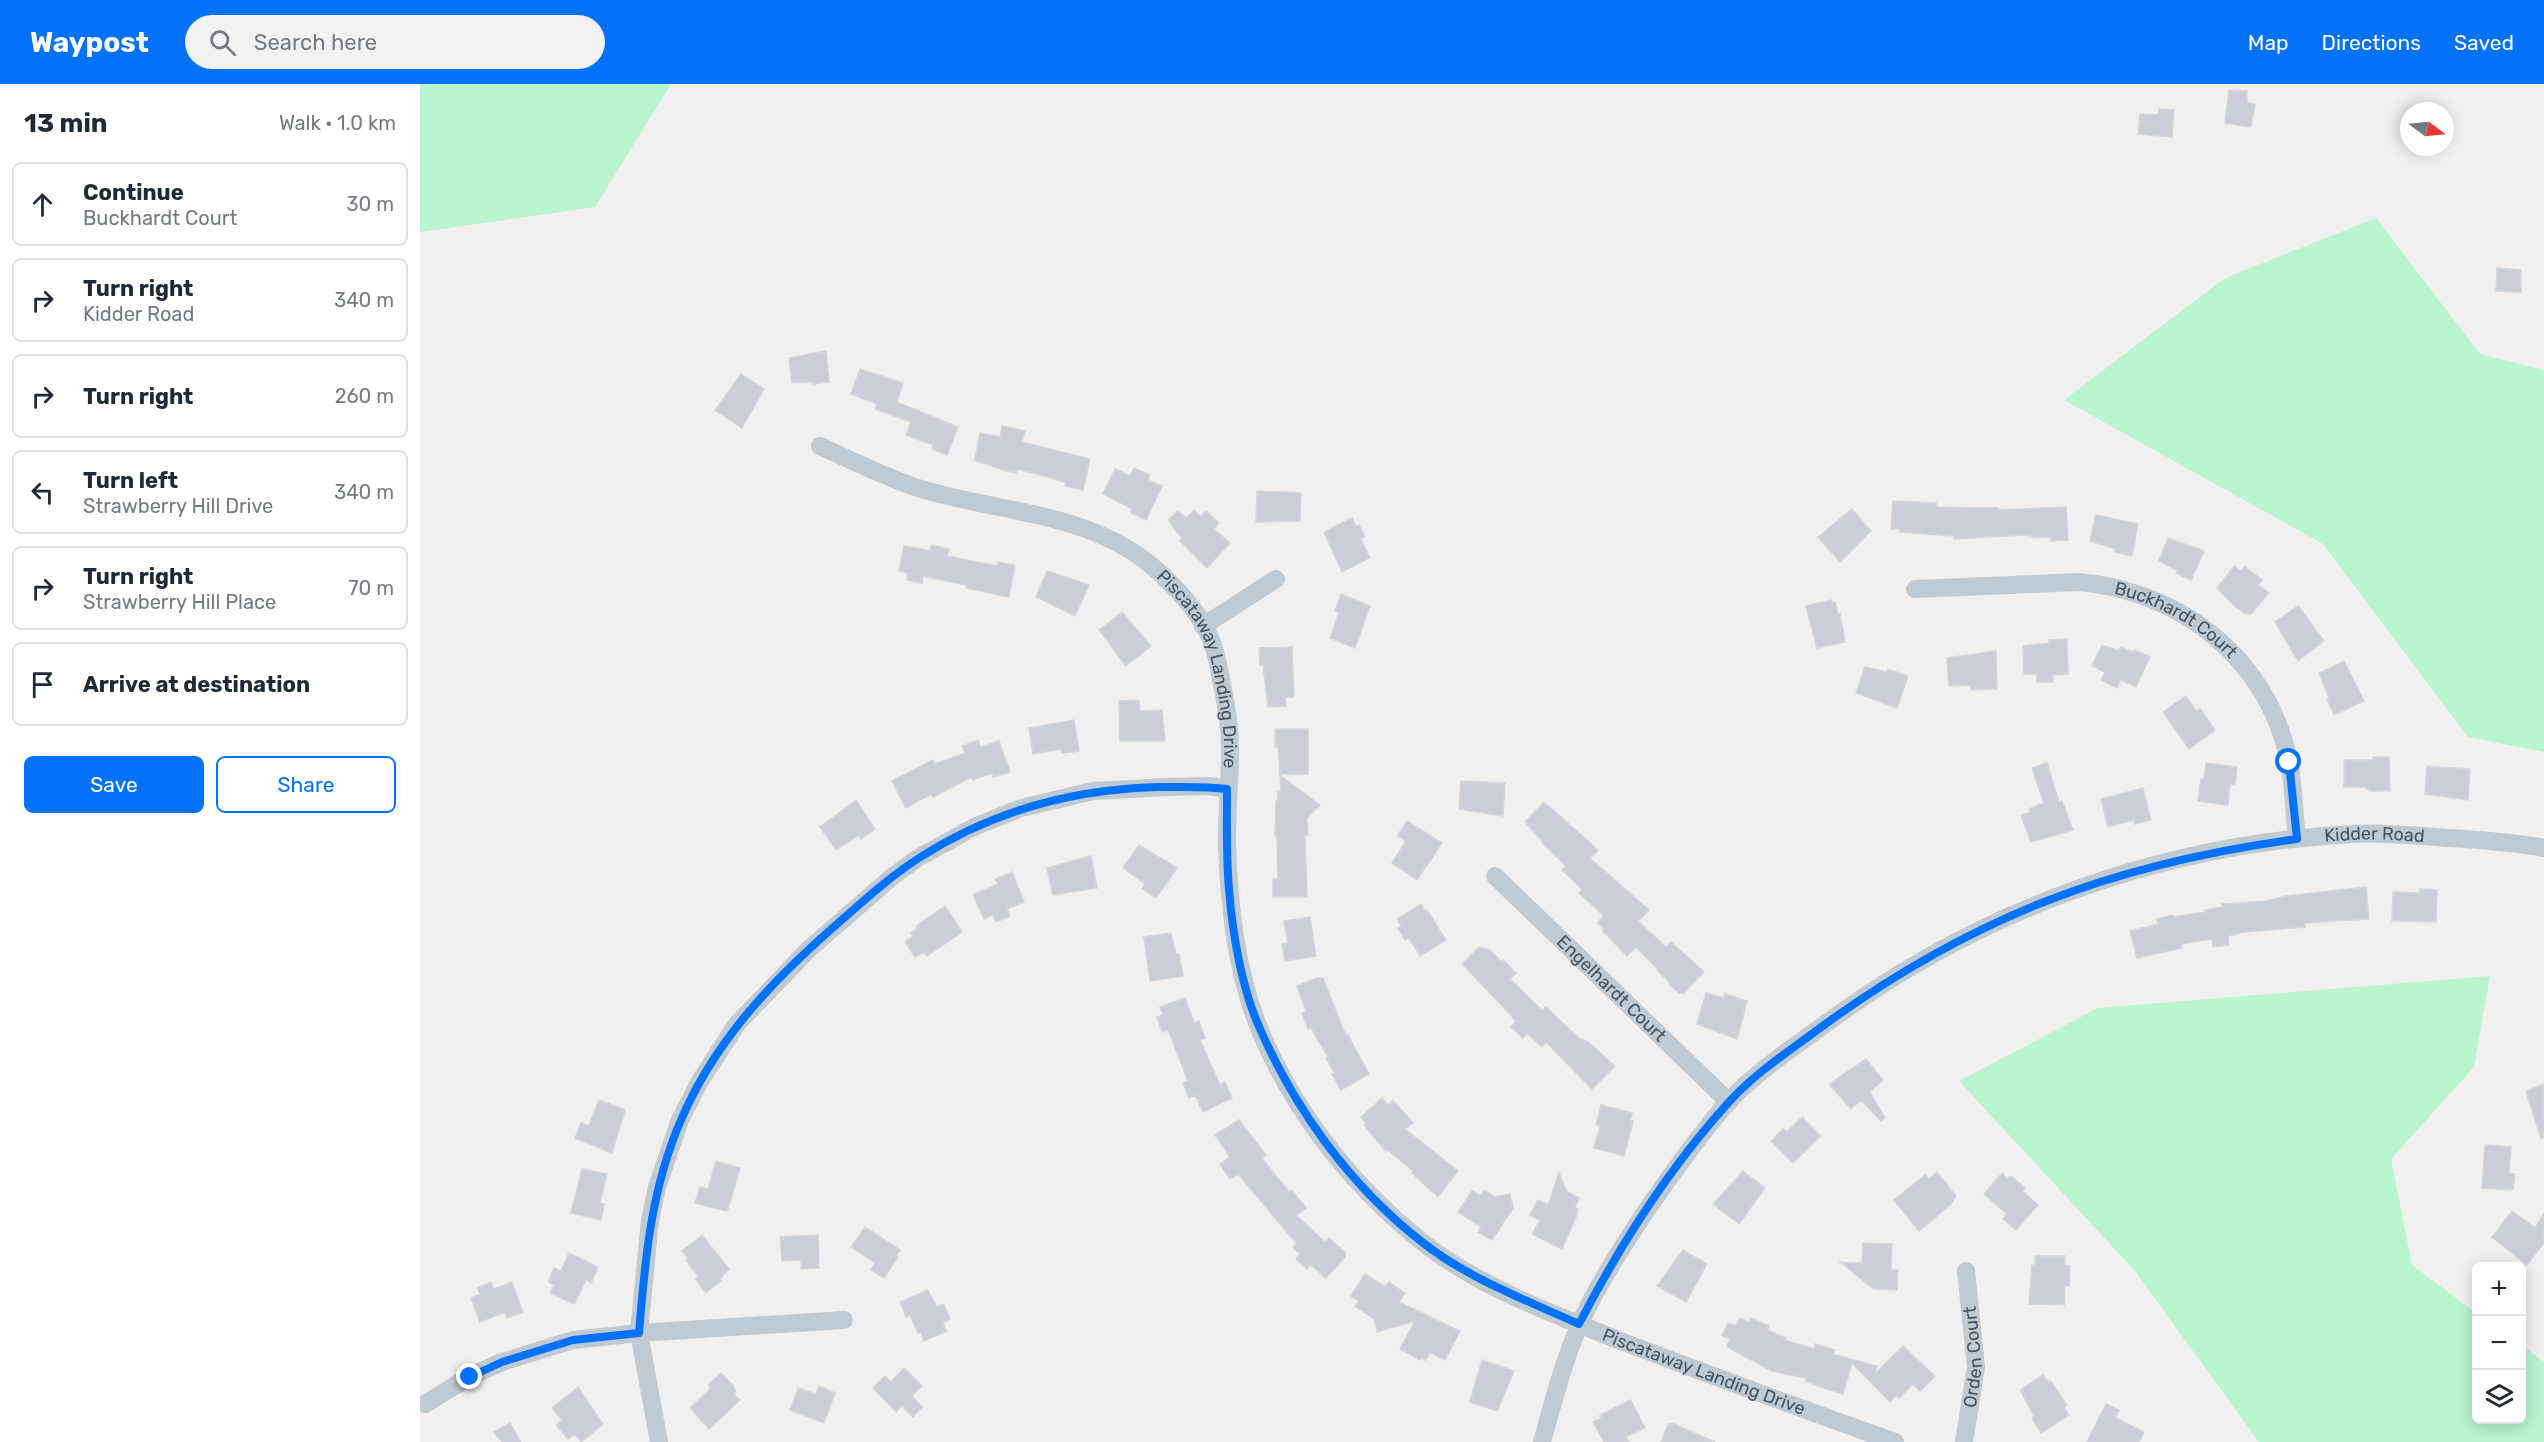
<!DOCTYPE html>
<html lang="en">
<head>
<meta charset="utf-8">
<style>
	:root { --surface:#fff; --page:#f2f2f3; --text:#1f2937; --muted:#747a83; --line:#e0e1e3; --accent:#0372f8 }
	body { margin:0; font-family:Rubik,sans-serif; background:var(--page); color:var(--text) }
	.controls { position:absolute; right:18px; bottom:18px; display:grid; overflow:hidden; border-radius:9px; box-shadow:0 3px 15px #0003 }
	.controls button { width:54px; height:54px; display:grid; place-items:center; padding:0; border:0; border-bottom:2px solid var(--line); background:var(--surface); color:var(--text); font:30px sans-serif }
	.compass { position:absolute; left:1980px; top:18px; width:54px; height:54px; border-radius:50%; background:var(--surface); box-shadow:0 3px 15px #0003; rotate:106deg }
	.stop { position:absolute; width:18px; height:18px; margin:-14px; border:4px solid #0372f8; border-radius:50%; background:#fff }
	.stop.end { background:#0372f8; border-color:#fff; box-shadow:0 2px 6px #0008 }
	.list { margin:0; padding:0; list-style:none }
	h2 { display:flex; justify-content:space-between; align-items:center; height:78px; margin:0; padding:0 24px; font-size:26px }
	h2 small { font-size:20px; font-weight:400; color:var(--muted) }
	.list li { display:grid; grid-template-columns:39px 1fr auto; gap:18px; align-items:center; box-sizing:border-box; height:84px; margin:0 12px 12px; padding:0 12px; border:2px solid var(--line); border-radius:9px }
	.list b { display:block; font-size:22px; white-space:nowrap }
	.list p { margin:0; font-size:20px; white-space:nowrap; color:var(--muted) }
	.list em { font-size:20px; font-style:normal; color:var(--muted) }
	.actions { display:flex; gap:12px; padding:18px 24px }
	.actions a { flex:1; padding:14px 0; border:2px solid var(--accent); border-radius:9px; text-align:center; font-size:21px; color:var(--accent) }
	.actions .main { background:var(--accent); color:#fff }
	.icon { flex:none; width:33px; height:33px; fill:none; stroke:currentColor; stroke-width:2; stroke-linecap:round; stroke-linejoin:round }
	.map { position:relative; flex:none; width:2124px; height:1358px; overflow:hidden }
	header { display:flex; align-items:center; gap:36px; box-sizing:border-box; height:84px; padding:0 30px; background:var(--accent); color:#fff }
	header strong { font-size:28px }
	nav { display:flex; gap:33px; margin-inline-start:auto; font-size:21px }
	.search { width:420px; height:54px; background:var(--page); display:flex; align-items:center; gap:15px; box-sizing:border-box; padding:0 21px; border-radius:33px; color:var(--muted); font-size:22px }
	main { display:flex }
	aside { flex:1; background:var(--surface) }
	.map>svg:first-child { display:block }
	.green { fill:#b9f5cf }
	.building { fill:#cbced6; stroke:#d3d6dc; stroke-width:1.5 }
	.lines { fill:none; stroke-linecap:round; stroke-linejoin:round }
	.street { stroke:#bfcad3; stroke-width:18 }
	.route { stroke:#0372f8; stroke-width:8 }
	.labels { text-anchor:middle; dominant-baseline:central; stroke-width:4.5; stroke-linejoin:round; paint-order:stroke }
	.street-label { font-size:18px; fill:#455360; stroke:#fff }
</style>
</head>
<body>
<header>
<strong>Waypost</strong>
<div class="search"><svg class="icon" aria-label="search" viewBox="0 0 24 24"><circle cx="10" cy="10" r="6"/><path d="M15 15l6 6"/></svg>Search here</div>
<nav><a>Map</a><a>Directions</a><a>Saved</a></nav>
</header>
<main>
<aside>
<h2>13 min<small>Walk · 1.0 km</small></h2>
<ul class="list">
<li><svg class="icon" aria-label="ahead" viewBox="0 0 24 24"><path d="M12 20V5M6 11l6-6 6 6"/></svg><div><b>Continue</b><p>Buckhardt Court</p></div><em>30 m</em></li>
<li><svg class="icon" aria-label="right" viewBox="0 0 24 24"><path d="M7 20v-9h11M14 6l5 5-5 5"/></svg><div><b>Turn right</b><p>Kidder Road</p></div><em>340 m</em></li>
<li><svg class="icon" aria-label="right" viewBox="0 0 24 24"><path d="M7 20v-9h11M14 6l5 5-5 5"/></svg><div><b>Turn right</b></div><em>260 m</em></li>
<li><svg class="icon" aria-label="left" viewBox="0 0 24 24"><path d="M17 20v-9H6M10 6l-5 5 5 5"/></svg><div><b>Turn left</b><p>Strawberry Hill Drive</p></div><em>340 m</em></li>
<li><svg class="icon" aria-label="right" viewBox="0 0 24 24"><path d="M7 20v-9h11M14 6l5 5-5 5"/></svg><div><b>Turn right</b><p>Strawberry Hill Place</p></div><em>70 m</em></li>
<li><svg class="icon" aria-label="arrive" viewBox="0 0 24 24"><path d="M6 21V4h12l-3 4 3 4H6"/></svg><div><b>Arrive at destination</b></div></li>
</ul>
<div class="actions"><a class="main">Save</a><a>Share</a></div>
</aside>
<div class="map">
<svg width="2124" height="1358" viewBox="0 0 2124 1358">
	<rect width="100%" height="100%" fill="#f2efef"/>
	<path class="green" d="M0 0H251L175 123 0 148Z
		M1956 134 2060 270 2124 286V668L2048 653 1903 460 1644 316 1805 194Z
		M2070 892 2054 983 1971 1075 1992 1181 2056 1229V1336H2102V1261L2124 1278V1358H1839L1715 1187 1539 997 1678 924Z"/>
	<path class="building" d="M1809 6 1827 7V18L1835 20 1831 43 1805 39Z
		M1739 25 1754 26 1752 53 1718 50 1720 30 1738 31Z
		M2077 184 2101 186V208L2076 207Z
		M406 267 409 298 393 300 392 298H372L369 274Z
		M440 285 483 299 477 318 538 343 527 371 512 365 513 361 486 351 491 338 455 325 457 320 431 310Z
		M321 290 344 305 322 344 295 326Z
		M582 342 605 347 602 358 670 375 663 406 645 402 646 399 629 393 597 385 596 389 580 385 555 376 560 349 580 353Z
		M714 384 730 391 728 396 742 402 726 436 711 429 712 425 683 410 695 385 710 392Z
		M837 407 881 409 880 437 836 438Z
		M1473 417 1516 419V423L1578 424V426L1646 423 1648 456 1631 457V453L1613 454V452L1604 451 1534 455V452L1480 448V445H1471Z
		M1432 425 1451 447 1420 478 1398 453Z
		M774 426 781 433 786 427 799 439 794 445 810 459 787 484 760 457 762 454 748 436 758 427 766 434Z
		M1676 431 1718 440 1712 472 1695 468 1696 465 1670 457Z
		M932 434 936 442 939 441 945 452 941 455 950 474 922 488 904 448Z
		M1748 454 1784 467 1771 496 1756 489 1757 486 1739 477Z
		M512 461 529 465 527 472 577 482 578 478 595 481 589 513 546 504V501L503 492 502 499 487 496 488 489 479 487 484 462 510 467Z
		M1814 482 1821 487 1825 483 1842 496 1838 501 1849 509 1831 530H1826L1816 523 1797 504Z
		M627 487 669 501 655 532 616 513Z
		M921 510 950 522 935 564 910 554 919 529 915 527Z
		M1412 516V519L1415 518 1418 530H1420L1425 558 1397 564 1386 522Z
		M1878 522 1904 557 1878 577 1855 538Z
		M702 528 731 562 706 582 679 546Z
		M1647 555 1648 590 1633 591V598H1617V590H1604L1603 562 1629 559V556Z
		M1682 561 1699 567 1701 563 1713 568 1714 566 1730 573 1716 603 1701 596 1697 604 1681 596 1685 588 1672 582Z
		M872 563 874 613H865L866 622 848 623 843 581H840L839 564Z
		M1576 567 1577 605 1551 606 1550 601 1529 602 1527 574Z
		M1924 577 1944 617 1914 631 1907 615 1909 614 1899 589Z
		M1445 583 1467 588 1468 585 1488 592 1477 624 1436 609Z
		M1766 612 1776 627 1780 624 1795 646 1769 665 1743 628Z
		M719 616 720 627 742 626 745 657H700L699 617Z
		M654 636 659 667 642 669 641 665 613 670 609 644Z
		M855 645H888V690H860L858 663H855Z
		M558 656 561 663 579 657 590 688 573 693 572 689 553 696 552 693 513 713 511 710 486 724 472 697 513 676 515 680 545 669 542 662Z
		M1953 673H1969L1970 707H1950L1944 703H1924V676H1953Z
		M1627 679 1639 718 1642 717 1653 746 1611 758 1601 731 1610 728 1609 725 1624 719 1612 684Z
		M1786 679 1817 683 1815 700H1810L1808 721 1778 717 1781 695H1784Z
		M2007 682 2050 685 2048 716 2005 710Z
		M860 691 900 721 887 734 888 751H885L887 813H853V795H858L857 752H855L856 717H858V708H861Z
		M1041 697 1085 699 1083 732 1039 725Z
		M1723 704 1731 736 1715 740 1714 736 1688 743 1681 715Z
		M436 716 455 745 441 755 439 751 416 766 400 743Z
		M1124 718 1178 766 1170 774 1229 826 1218 837 1246 863 1251 858 1284 888 1264 909H1259L1249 900 1250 899 1237 886 1238 885 1216 863 1207 872 1183 847 1184 845 1177 839 1184 832 1159 809 1162 805 1142 786 1146 782 1122 759 1123 758 1105 738Z
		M987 737 1022 759 997 796 972 779 986 757 977 752Z
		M719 761 757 784 736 814 722 804 725 800 703 784Z
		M671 772 677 804 633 811 627 784Z
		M592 788 604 818 587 825 590 832 576 838 573 831 564 835 553 811 578 800 575 795Z
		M1946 803 1949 835 1884 839 1885 843 1824 848 1808 852 1809 861 1793 863 1792 855 1761 860 1762 864 1717 874 1710 847 1738 840 1736 835 1753 831 1754 833 1785 828 1784 826 1802 823V820L1847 817 1865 812Z
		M2000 805 2017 806 2016 838 1972 837 1973 808 2000 809Z
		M1001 820 1005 827 1007 826 1026 856 1000 872 989 854 985 856 978 844 981 842 977 835Z
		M525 822 542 848 507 872 504 868 495 873 485 858 493 852 491 849 497 845 496 842Z
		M890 833 896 872 865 877 862 860 868 859 864 837Z
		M751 849 756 870H759L763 892 730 897 724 853Z
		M1059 863 1070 866 1082 878 1083 876 1096 889 1090 895 1122 926 1126 923 1159 954 1168 958 1195 982 1172 1005 1126 958 1122 963 1107 949 1103 954 1091 943 1096 938 1091 931 1042 880Z
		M897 894H903L926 952 928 951 949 990 921 1006 912 990 915 989 906 974 908 973 891 944 888 945 882 929 886 927 877 902Z
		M1286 909 1304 914 1305 910 1327 917 1317 955 1277 940Z
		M765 914 774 939 779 937 785 954 780 956 800 1001 805 998 812 1014 783 1028 775 1011 769 1014 763 999 768 997 748 946 742 948 737 933 743 931 740 923Z
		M1446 975 1463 996 1450 1008 1465 1034 1461 1037 1441 1016 1431 1025 1409 1000Z
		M2124 1000V1054L2121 1055 2106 1007Z
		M962 1014 968 1021 973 1016 993 1039 985 1045 1038 1087 1018 1113 992 1089 993 1087 968 1066 966 1068 944 1041 946 1039 941 1033Z
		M179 1016 205 1026 192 1069 155 1054 161 1039 169 1042Z
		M1181 1021 1212 1029 1210 1036 1213 1037 1204 1072 1174 1064 1180 1042 1176 1041Z
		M1382 1033 1401 1052 1373 1079 1351 1057 1363 1045 1367 1048Z
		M819 1036 846 1071 842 1074 869 1108 872 1106 886 1124 876 1131 905 1158 909 1154 925 1168V1173L906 1194 891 1181 887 1185 876 1175 880 1170 873 1163 877 1160 818 1090 810 1095 800 1080 810 1073 795 1051Z
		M2065 1061 2091 1063 2089 1089 2095 1090 2093 1106 2062 1104Z
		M296 1077 320 1084 308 1125 306 1127 275 1119 280 1103 288 1105Z
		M162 1085 187 1090 180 1119 184 1120 181 1136 151 1129Z
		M1323 1087 1345 1104 1319 1140 1293 1120Z
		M1517 1088 1536 1112 1530 1121 1499 1147 1474 1116 1505 1091 1509 1095Z
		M1139 1089 1147 1108 1160 1114 1155 1123 1158 1125 1156 1133 1142 1165 1112 1150 1120 1136 1110 1131 1118 1116 1128 1121Z
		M1582 1089 1588 1095 1591 1092 1605 1104 1602 1107 1618 1121 1596 1146 1583 1135 1587 1130 1564 1110Z
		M1064 1106 1075 1113 1090 1110 1093 1124 1072 1156 1058 1148 1061 1143 1038 1128 1052 1107 1060 1112Z
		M2092 1127 2115 1144 2124 1130V1159L2107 1181 2072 1153Z
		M445 1143 480 1166 476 1172 478 1173 464 1194 451 1186 455 1179 431 1163Z
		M282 1151 309 1185 300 1195 301 1197 286 1209 275 1195 278 1192 266 1176 268 1174 262 1167Z
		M398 1151 399 1184 381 1185V1176L362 1177 360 1153Z
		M1443 1159 1472 1160 1471 1186H1478L1477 1206 1454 1205 1420 1178 1442 1179Z
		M1263 1166 1287 1180 1266 1218 1237 1202Z
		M149 1169 178 1183 171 1199 166 1196 154 1220 130 1209 134 1201 128 1198 134 1184 141 1187Z
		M1615 1172H1645V1181L1650 1182 1649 1202H1645L1644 1221 1609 1220 1612 1181H1615Z
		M945 1190 965 1203 969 1198 985 1209 979 1218 1040 1247 1025 1276 1010 1268 1006 1276 1001 1274 1000 1276 980 1265 995 1237 957 1248 954 1235 935 1222 939 1217 931 1212Z
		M71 1198 74 1205 92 1198 103 1228 87 1234 85 1228 60 1238 51 1214 60 1210 57 1204Z
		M508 1206 517 1223 524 1220 530 1235 523 1239 527 1247 504 1257 501 1248 498 1249 490 1231 486 1233 480 1218Z
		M1319 1234 1329 1238 1331 1234 1349 1242 1347 1246 1366 1254 1365 1256 1394 1265 1395 1260 1415 1266 1413 1270 1457 1282 1455 1290 1483 1262 1515 1292 1500 1307 1493 1300 1479 1314 1477 1311 1470 1318 1432 1279 1423 1310 1404 1304 1385 1297 1386 1294 1352 1287 1311 1265 1307 1262 1310 1255 1302 1252 1308 1239 1316 1242Z
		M1062 1276 1094 1287 1077 1327 1050 1318Z
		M484 1284 502 1302 492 1312 502 1323 493 1333 482 1322 476 1328 453 1304 465 1292 471 1298Z
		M301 1289 312 1300 316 1308 314 1310 320 1316 289 1345 270 1324 291 1304 288 1301Z
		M1623 1291 1628 1298 1630 1296 1647 1321 1644 1323 1649 1331 1621 1349 1612 1334 1614 1332 1600 1306Z
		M399 1302 415 1309 404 1339 370 1326 378 1304 396 1310Z
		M158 1303 183 1340 161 1358 155 1350 148 1355 136 1341 142 1336 132 1324Z
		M1211 1316 1225 1344 1206 1353 1209 1358H1184L1173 1338 1181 1334 1180 1331Z
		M1686 1320 1699 1326 1695 1334 1724 1348 1719 1358H1667Z
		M90 1339 101 1358H82L74 1348Z
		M1248 1340H1254L1295 1358H1241Z"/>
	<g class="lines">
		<g class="street">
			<path id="s1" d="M400 362C433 377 465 393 498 404 581 430 676 427 742 491 760 508 782 533 791 556 796 568 799 583 801 596 807 622 811 650 810 677 809 704 807 731 807 759 809 818 815 880 836 936 869 1022 930 1100 1001 1157 1057 1202 1131 1229 1198 1256 1290 1291 1382 1325 1475 1358"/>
			<path id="s2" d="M1495 505 1659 498C1761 507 1849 575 1869 678 1874 703 1874 730 1877 755"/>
			<path d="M783 542 856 495"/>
			<path id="s3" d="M1075 792 1309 1018"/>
			<path d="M5 1320 49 1293 82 1278 153 1256 219 1249 424 1236"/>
			<path d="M239 1358 219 1249 230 1136 237 1103 260 1036 280 997 317 940 389 865 473 792 498 774 554 743 601 724 673 707 747 703 788 702 807 705"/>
			<path id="s4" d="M1122 1358C1133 1319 1143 1279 1159 1242 1175 1205 1198 1170 1220 1136 1247 1096 1276 1055 1308 1018 1337 987 1374 963 1408 938 1561 825 1742 760 1932 750 1964 748 1997 752 2028 754 2060 756 2093 758 2124 764"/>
			<path id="s5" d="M1544 1358 1556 1283 1546 1187"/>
		</g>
	</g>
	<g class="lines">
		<path class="route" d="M50 1293 82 1278 153 1256 219 1249C225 1175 231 1105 261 1036 293 961 347 902 408 848 437 823 466 795 499 774 572 727 653 705 739 703 762 703 784 702 807 705 807 738 806 772 809 805 812 846 821 900 837 938 873 1023 929 1101 1002 1158 1049 1195 1106 1216 1159 1240 1200 1161 1249 1084 1309 1018 1335 989 1369 967 1400 944 1551 833 1692 780 1877 755L1869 678"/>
	</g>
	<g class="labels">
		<g class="street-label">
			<text stroke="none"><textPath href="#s2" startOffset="270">Buckhardt Court</textPath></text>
			<text stroke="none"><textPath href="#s1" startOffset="474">Piscataway Landing Drive</textPath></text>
			<text stroke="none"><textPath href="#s4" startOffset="1107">Kidder Road</textPath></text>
			<text stroke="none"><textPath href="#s3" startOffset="162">Engelhardt Court</textPath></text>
			<text stroke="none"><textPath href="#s5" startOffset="86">Orden Court</textPath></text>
			<text stroke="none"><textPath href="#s1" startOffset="1428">Piscataway Landing Drive</textPath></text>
		</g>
	</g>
</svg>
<div class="controls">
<button>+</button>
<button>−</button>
<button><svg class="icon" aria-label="layers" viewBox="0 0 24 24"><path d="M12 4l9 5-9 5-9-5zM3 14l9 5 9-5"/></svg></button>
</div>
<svg class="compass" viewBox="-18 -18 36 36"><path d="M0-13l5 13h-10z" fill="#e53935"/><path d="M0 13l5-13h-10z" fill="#747a83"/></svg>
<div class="stop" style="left:1869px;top:678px"></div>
<div class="stop end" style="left:50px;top:1293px"></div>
</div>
</main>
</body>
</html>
